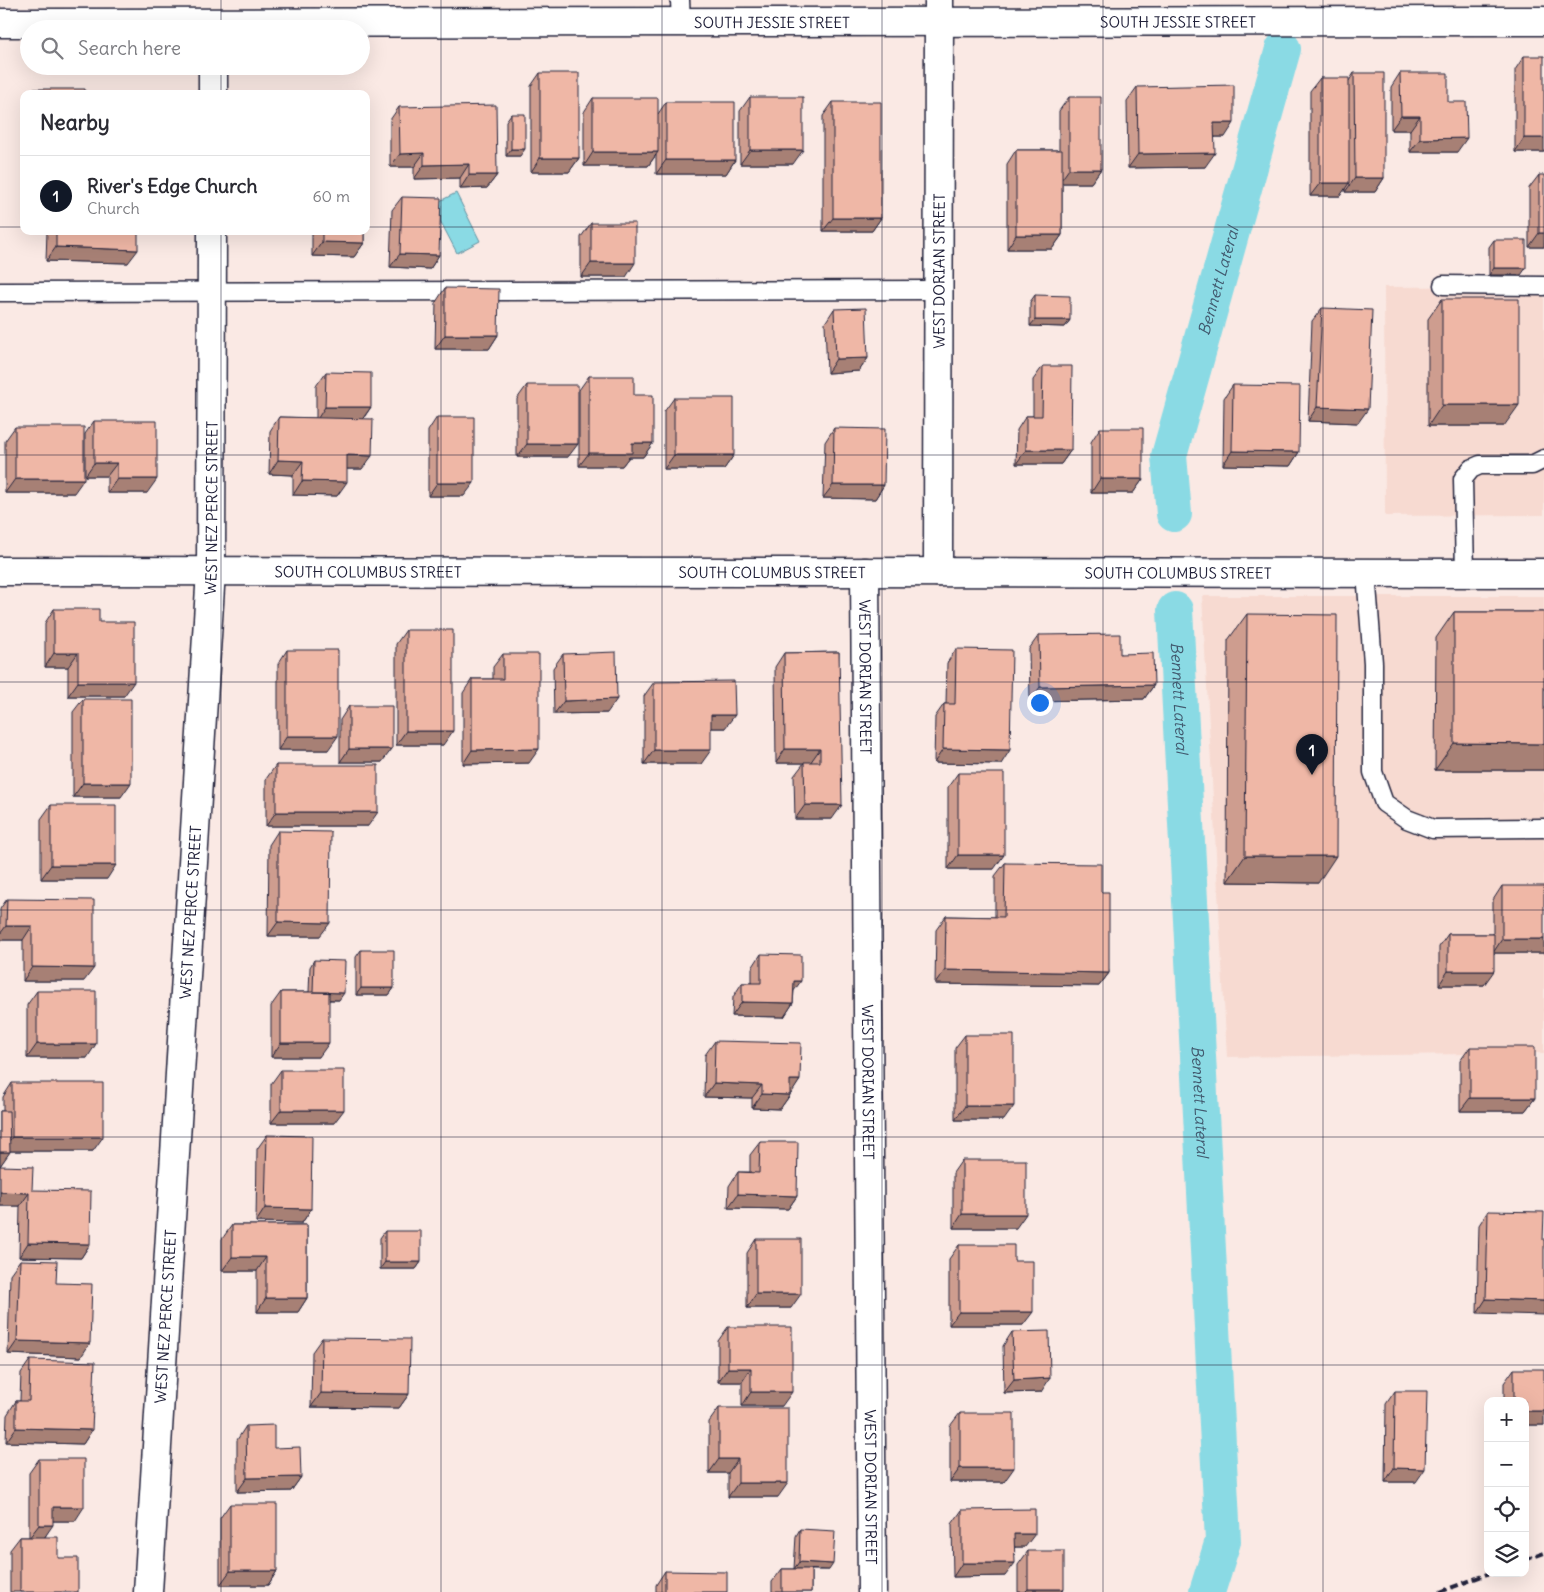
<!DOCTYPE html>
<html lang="en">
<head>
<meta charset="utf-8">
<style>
	:root { --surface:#fff; --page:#f2f2f3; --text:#2b2b33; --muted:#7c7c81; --line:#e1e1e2; --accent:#111827 }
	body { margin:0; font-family:Delius,sans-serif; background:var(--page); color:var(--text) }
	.controls { position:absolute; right:15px; bottom:15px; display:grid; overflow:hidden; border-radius:10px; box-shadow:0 5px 20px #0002 }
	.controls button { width:45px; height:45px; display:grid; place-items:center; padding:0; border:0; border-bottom:1px solid var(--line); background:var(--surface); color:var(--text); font:25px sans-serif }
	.you { position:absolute; left:1039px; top:702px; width:18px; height:18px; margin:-12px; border:4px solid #fff; border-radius:50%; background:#1a73e8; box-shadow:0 0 0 8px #1a73e833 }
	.badge { display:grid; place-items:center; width:32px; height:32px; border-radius:50%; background:var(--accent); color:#fff; font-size:16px; font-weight:700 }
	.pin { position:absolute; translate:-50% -41px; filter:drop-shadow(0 1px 2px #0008) }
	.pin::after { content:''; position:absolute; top:26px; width:18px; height:15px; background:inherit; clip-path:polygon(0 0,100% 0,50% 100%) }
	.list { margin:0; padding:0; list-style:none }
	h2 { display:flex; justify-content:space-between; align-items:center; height:65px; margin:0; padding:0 20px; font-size:21px }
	h2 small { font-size:16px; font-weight:400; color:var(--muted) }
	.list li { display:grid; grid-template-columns:32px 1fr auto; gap:15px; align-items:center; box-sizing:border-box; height:80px; padding:0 20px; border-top:1px solid var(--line) }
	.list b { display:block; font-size:19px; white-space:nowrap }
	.list p { margin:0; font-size:16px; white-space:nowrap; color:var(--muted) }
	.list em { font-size:16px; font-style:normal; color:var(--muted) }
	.icon { flex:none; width:28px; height:28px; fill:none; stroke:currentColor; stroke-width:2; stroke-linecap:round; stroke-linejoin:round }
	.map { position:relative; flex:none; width:1544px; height:1592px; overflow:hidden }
	.search { position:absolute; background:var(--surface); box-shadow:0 5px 20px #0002; left:20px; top:20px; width:350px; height:55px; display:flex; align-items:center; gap:12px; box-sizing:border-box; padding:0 18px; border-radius:28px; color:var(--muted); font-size:19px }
	.panel { position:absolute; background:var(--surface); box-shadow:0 5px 20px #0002; left:20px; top:90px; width:350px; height:145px; border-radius:10px }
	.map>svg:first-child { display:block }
	.built { fill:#f7dad1 }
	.water { fill:#8adae4; stroke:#6090a0 }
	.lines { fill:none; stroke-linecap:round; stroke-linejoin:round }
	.canal { stroke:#8adae4; stroke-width:36 }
	.service-casing { stroke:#22223b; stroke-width:21 }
	.minor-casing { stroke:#22223b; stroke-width:31 }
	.tertiary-casing { stroke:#22223b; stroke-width:31 }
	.service { stroke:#fff; stroke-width:18 }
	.minor { stroke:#fff; stroke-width:28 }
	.tertiary { stroke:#fff; stroke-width:28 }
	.rail { stroke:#22223b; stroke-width:4; stroke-dasharray:8 4; stroke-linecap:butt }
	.wall { fill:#ce9d8f; stroke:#22223b }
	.shaded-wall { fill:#a78074; stroke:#22223b }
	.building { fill:#efb7a6; stroke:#22223b }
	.grid { fill:none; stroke:#22223b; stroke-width:1; stroke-opacity:0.55 }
	.labels { text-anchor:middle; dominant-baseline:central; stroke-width:5; stroke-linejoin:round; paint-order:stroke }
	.street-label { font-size:15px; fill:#22223b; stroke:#fff }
	.water-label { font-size:16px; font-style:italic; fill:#41596e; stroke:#fff }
</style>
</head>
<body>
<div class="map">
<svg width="1544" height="1592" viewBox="0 0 1544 1592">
	<rect width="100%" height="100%" fill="#fae9e4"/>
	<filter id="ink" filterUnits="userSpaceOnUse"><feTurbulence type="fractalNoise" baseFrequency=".02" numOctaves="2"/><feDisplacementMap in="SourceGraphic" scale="10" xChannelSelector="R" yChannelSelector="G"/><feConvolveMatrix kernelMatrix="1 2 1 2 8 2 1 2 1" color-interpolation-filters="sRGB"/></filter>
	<g filter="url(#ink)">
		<path class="built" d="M1544 286V515L1385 516 1384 287Z
			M1202 596H1544V1053L1227 1057Z"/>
		<path class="water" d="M456 193 480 241 457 253 432 205Z"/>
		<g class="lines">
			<g class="canal">
				<path id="s1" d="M1174 514 1169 456 1283 49"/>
				<path id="s2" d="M1175 610 1223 1541 1207 1592"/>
			</g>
			<defs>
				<path id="service" d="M680 0 681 22
					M1443 285 1544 286
					M0 292 938 290
					M1366 573 1373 663V772L1384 803 1407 819 1433 829 1544 828
					M1465 573 1463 479 1471 469 1480 465H1532L1544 459"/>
				<g id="minor">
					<path id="s3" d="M0 23 1544 21"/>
					<path d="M213 94V66"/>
					<path id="s4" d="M865 572 872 1592"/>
					<path id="s5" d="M938 572 939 0"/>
					<path id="s6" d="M148 1592 211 571 212 231"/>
				</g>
				<g id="tertiary">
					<path id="s7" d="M0 571 1544 573"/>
				</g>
			</defs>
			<use href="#service" class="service-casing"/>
			<use href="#minor" class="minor-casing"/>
			<use href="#tertiary" class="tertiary-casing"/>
			<use href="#service" class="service"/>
			<use href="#minor" class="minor"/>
			<use href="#tertiary" class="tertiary"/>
			<path class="rail" d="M1525 1560 1544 1553
				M1440 1592 1490 1573"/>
		</g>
		<path class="wall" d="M1524 56 1544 152H1515V70Z
			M540 73 579 158 569 172H531V86Z
			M1354 73 1384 178 1375 192H1345V188L1340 196H1310V91L1320 78 1349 81Z
			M1400 73 1448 102 1457 152H1410V130H1391V87Z
			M1137 87 1225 137H1215L1205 167 1128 168 1127 101Z
			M750 97 793 164H740V111Z
			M1069 97 1101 169 1091 183H1062V235L1052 249H1007V164L1016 150H1059V111Z
			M593 98 658 114 666 102 735 160 726 174H656V155L648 166H584V112Z
			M833 102 881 218 872 231H823V116Z
			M399 107 497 175 487 188 460 189V178L414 179V167H390V120Z
			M511 114 520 156H506V121Z
			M1539 175 1544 247H1529V188Z
			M402 197 439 255 430 269 390 267 392 210Z
			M591 223 626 277H581V237Z
			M47 231H138L128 263 46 261Z
			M312 231H364V243L354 257 312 256Z
			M1494 240 1521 275H1489V247Z
			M445 288 498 335 489 349H435L436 302Z
			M1035 295 1070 320 1065 327 1030 326V302Z
			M1442 299 1504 426H1428V319Z
			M1322 308 1358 423 1308 421 1312 321Z
			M834 309 868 358 859 371 827 373 825 323Z
			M1043 366 1071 450 1061 464H1016L1017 430 1026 416H1033V380Z
			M326 372 371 407 363 419 362 469H347L337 496 293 495V475L269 474 270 431 279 417 316 418V386Z
			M589 376 634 395 653 443 643 457H629L622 466H579V390Z
			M527 385 568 457H517V399Z
			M1233 385 1299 452 1290 466 1223 465 1224 398Z
			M674 398 734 455 724 469H664V412Z
			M437 417 464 496H428V431Z
			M94 421 147 493H107V476H85V434Z
			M15 427 74 493H5V441Z
			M834 428 884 485 875 499 823 498 825 442Z
			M1100 428 1143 479 1133 493H1091V442Z
			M54 609 99 622 124 696H68V667H45V623Z
			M1454 612H1544V770H1435L1436 638Z
			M1247 614 1318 883 1227 882 1228 640Z
			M406 630 443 745H396V644Z
			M1039 635 1120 654 1154 685 1144 699 1030 701 1029 649Z
			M956 649 1001 764 934 763 935 717 944 704H946L947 663Z
			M287 650 328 750H278V664Z
			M839 652 832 819H795L794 776 804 763H776L775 667 784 653Z
			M503 654 529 763 463 764V693L472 679H493V667Z
			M563 654 607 713 554 714 553 668Z
			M654 682 725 728H711L701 764H644V696Z
			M83 699 121 797H73V712Z
			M349 706 382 762H340V720Z
			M276 765 368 826H266V779Z
			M958 773 994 869H948V787Z
			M51 805 107 879H41V819Z
			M278 831 320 936H268L269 845Z
			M1005 863 1101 892 1109 973 1099 986 935 984 936 930 946 916 995 917V876Z
			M1502 886 1544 953H1494L1484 985H1439V947L1448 934H1493V900Z
			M7 899 84 981H23V940H0V909Z
			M361 950 394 988 389 995H356V957Z
			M761 954 794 991 793 1003 784 1017 732 1016 733 997 742 983H752V968Z
			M314 960 339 1000H329L319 1057H271V1006L281 992H309L310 967Z
			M37 991 87 1058H27V1005Z
			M965 1035 1004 1120H955V1048Z
			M715 1041 800 1080 790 1094V1095L780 1109 752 1108V1098L704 1097 705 1055Z
			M1470 1047 1535 1098 1525 1111H1460V1061Z
			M281 1070 334 1123H271V1084Z
			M12 1083 93 1151H10L0 1166V1111H3V1097Z
			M267 1135 311 1209 302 1223 256 1222 257 1149Z
			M760 1142 797 1196 788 1209 728 1208 729 1186 738 1172H750V1155Z
			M962 1160 1016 1228H953V1173Z
			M0 1166 32 1190 90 1244 81 1258 19 1257 20 1206H0Z
			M1488 1211 1543 1240 1477 1313 1479 1225Z
			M232 1225H307V1298L298 1312H257V1271H222V1239Z
			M385 1231 421 1262 416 1269H380V1238Z
			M756 1239 791 1308H747V1253Z
			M959 1245 1014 1261 1023 1325H949V1259Z
			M20 1260 56 1283 81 1357 8 1354 10 1274Z
			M728 1327 782 1406H742V1382H718V1341Z
			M1012 1332 1041 1392 1004 1393 1003 1346Z
			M322 1338 409 1394 399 1408 311 1407 312 1352Z
			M30 1360 92 1430 83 1444 6 1442 7 1415 16 1401H20L21 1373Z
			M1514 1369 1544 1425H1525V1401H1504V1383Z
			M1395 1391 1416 1482H1385L1386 1404Z
			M719 1408 778 1497H728V1473H709V1422Z
			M960 1413 1004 1482H950V1426Z
			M246 1426 274 1448 301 1477 291 1491 237 1492V1440Z
			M39 1459 75 1521H53L45 1537 78 1592H10V1550L20 1537H29V1473Z
			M230 1504 277 1571 268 1585H220V1518Z
			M962 1510 1025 1547H1015L1005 1576 953 1577 952 1524Z
			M800 1529 829 1570H811V1592H772V1582L782 1569H794L796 1536Z
			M1028 1551 1064 1589 1062 1592H1018V1565Z
			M665 1571 727 1592H656V1585Z"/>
		<path class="shaded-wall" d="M1401 116H1420L1410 130H1391Z
			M1214 123H1234L1225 137H1205Z
			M1467 138 1457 152H1410L1420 139Z
			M1524 138H1544V152H1515Z
			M511 149H525L520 156H506Z
			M750 150H803L793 164H740Z
			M593 152H658L648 166H584Z
			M424 153 414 167H390L400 154Z
			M1215 153 1205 167 1128 168 1138 154Z
			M540 158H579L569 172H531Z
			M666 160H735L726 174H656Z
			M469 164 460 178 414 179 424 165Z
			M1069 169H1101L1091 183H1059Z
			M469 175H497L487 188 460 189Z
			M1355 178H1384L1375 192H1345Z
			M1320 183H1349L1340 196H1310Z
			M833 218H881L872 231H823Z
			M1539 233H1544V247H1529Z
			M1016 235H1062L1052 249H1007Z
			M322 242 364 243 354 257 312 256Z
			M56 247 138 250 128 263 46 261Z
			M400 254 439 255 430 269 390 267Z
			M591 263H635L626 277H581Z
			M1494 268H1526L1521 275H1489Z
			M1035 320H1070L1065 327 1030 326Z
			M445 335H498L489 349H435Z
			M868 358 859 371 827 373 836 359Z
			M1442 405H1519L1504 426H1428Z
			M325 407H371L361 421H316Z
			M1317 407 1368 409 1358 423 1308 421Z
			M632 443H653L643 457H629L622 466H579L589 453Z
			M527 444H578L568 457H517Z
			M1026 450H1071L1061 464H1016Z
			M1232 451 1299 452 1290 466 1223 465Z
			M347 455 372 456 362 469H337Z
			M674 455H734L724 469H664Z
			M278 460 303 461 293 475 269 474Z
			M94 463H117L107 476H85Z
			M15 479H84L74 493H5Z
			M117 479H157L147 493H107Z
			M1100 479H1143L1133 493H1091Z
			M302 481 347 482 337 496 293 495Z
			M437 483H474L464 496H428Z
			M833 485H884L875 499 823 498Z
			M54 653H78L68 667H45Z
			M78 682H134L124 696H68Z
			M1154 685 1144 699 1030 701 1040 687Z
			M617 699 607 713 554 714 564 701Z
			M711 715H735L725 728H701Z
			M406 731H453L443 745H396Z
			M287 736H338L328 750H278Z
			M1454 743 1544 744V770H1435Z
			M349 749H392L382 762H340Z
			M539 749 529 763 463 764 472 750Z
			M785 749H820L810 763H776Z
			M943 749 1010 750 1001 764 934 763Z
			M654 750H711L701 764H644Z
			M83 783H131L121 797H73Z
			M805 805H842L832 819H795Z
			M276 812H378L368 826H266Z
			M958 855H1004L994 869H948Z
			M1245 856H1336L1318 883 1227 882Z
			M51 865H116L107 879H41Z
			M278 922 330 923 320 936H268Z
			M6 926H32L23 940H0V934Z
			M1502 939H1544V953H1493Z
			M32 967 94 968 84 981H23Z
			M945 970 1109 973 1099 986 935 984Z
			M1448 971H1494L1484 985H1439Z
			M794 981H801L791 995Z
			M361 988H394L389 995H356Z
			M313 992 344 993 339 1000 308 999Z
			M742 1002 793 1003 784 1017 732 1016Z
			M281 1043H329L319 1057H271Z
			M37 1044H96L87 1058H27Z
			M790 1080H800L791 1094 780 1093Z
			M714 1083 762 1085 752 1098 704 1097Z
			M762 1094 790 1095 780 1109 752 1108Z
			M1470 1098H1535L1525 1111H1460Z
			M965 1106H1014L1004 1120H955Z
			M281 1110H344L334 1123H271Z
			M12 1137H103L93 1151H3Z
			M0 1152H10L0 1166Z
			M0 1192 29 1193 20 1206H0Z
			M738 1194 797 1196 788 1209 728 1208Z
			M265 1208 311 1209 302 1223 256 1222Z
			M962 1214H1026L1016 1228H953Z
			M28 1243 90 1244 81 1258 19 1257Z
			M232 1257H266L257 1271H222Z
			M385 1262H421L416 1269H380Z
			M756 1294H801L791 1308H747Z
			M266 1298H307L298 1312H257Z
			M1486 1299 1544 1301V1315L1477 1313Z
			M959 1312H1033L1023 1325H949Z
			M17 1341 90 1343 81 1357 8 1354Z
			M728 1368H751L742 1382H718Z
			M1050 1378 1041 1392 1004 1393 1014 1380Z
			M751 1392H792L782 1406H742Z
			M321 1393 409 1394 399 1408 311 1407Z
			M1525 1411H1544V1425H1525Z
			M16 1428 92 1430 83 1444 6 1442Z
			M719 1459H738L728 1473H709Z
			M960 1468H1014L1004 1482H950Z
			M1394 1468 1425 1469 1416 1482H1385Z
			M301 1477 291 1491 237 1492 247 1478Z
			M738 1483H788L778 1497H728Z
			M53 1507H84L75 1521H44Z
			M39 1525H53L44 1538H29Z
			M1014 1534H1035L1025 1547H1005Z
			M799 1562 833 1564 829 1570 794 1569Z
			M962 1563H1015L1005 1576 953 1577Z
			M230 1571H277L268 1585H220Z
			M1028 1589H1064L1062 1592H1025Z"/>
		<path class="building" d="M1524 56H1544V138H1524Z
			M540 73H579V158H540Z
			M1354 73H1384V178H1355Z
			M1400 73H1448V102H1466L1467 138 1420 139V116H1401Z
			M1320 78H1349V183H1320Z
			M1234 85V123H1214L1215 153 1138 154 1137 87Z
			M34 89H85V94H34Z
			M750 97H803V150H750Z
			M1069 97H1101V169H1069Z
			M593 98H658V152H593Z
			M666 102H735V160H666Z
			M833 102H881V218H833Z
			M496 105 497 175H469V164L424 165V153L400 154 399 107Z
			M511 114H525V149H511Z
			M1016 150H1062V235H1016Z
			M1539 175H1544V233H1539Z
			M402 197 441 198 439 255 400 254Z
			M591 223H635V263H591Z
			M56 231H138V250L56 247Z
			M322 231H364V243L322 242Z
			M1494 240H1526V268H1494Z
			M445 288 499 289 498 335H445Z
			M1035 295 1070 296V320H1035Z
			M1442 299H1519V405H1442Z
			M866 308 868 358 836 359 834 309Z
			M1322 308 1372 310 1368 409 1317 407Z
			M1043 366H1072L1071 450H1026V416H1042Z
			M326 372 371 373V407H325Z
			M589 376H634V395H653V443H632V453H589Z
			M527 385H578V444H527Z
			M1233 385 1300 386 1299 452 1232 451Z
			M674 398H734V455H674Z
			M279 417 373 419 372 456 347 455V482L302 481 303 461 278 460Z
			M437 417H474V483H437Z
			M94 421H157V479H117V463H94Z
			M15 427H84V479H15Z
			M834 428 885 429 884 485H833Z
			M1100 428H1143V479H1100Z
			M54 609H99V622H134V682H78V653H54Z
			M1454 612H1544V744L1454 743Z
			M1247 614 1337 615 1336 856H1245Z
			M406 630H453V731H406Z
			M1120 634V654L1153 653 1154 685 1040 687 1039 635Z
			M956 649 1012 650 1010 750 943 749 944 704H955Z
			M287 650H338V736H287Z
			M616 652 617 699 564 701 563 654Z
			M839 652 842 805H805L804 762H820V749H785L784 653Z
			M503 654H539V749L472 750V679H503Z
			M734 681 735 715H711V750H654V682Z
			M83 699H131V783H83Z
			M349 706H392V749H349Z
			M276 765H378V812H276Z
			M958 773H1004V855H958Z
			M51 805H116V865H51Z
			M278 831 331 832 330 923 278 922Z
			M1005 863 1101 864V892H1109V973L945 970 946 916 1004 917Z
			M1502 886H1544V939H1502Z
			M7 899 94 900V968L32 967V926H6Z
			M1448 934H1494V971H1448Z
			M361 950H394V988H361Z
			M761 954 801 955V981H794L793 1003 742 1002V983H761Z
			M314 960 345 961 344 993 313 992Z
			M37 991H96V1044H37Z
			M281 992H329V1043H281Z
			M965 1035H1014V1106H965Z
			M715 1041 801 1043 800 1080H790V1095L762 1094V1085L714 1083Z
			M1470 1047H1535V1098H1470Z
			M281 1070H344V1110H281Z
			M12 1083H103V1137H12Z
			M0 1111H9L10 1152H0Z
			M267 1135 312 1136 311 1209 265 1208Z
			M760 1142H798L797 1196 738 1194V1172L759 1173Z
			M962 1160H1026V1214H962Z
			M0 1166 33 1167 32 1190 91 1191 90 1244 28 1243 29 1193 0 1192Z
			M1488 1211 1544 1212 1543 1240H1544V1301L1486 1299Z
			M232 1225H307V1298H266V1257H232Z
			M385 1231H421V1262H385Z
			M756 1239H801V1294H756Z
			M959 1245H1014V1261H1033V1312H959Z
			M20 1260 57 1261 56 1283 92 1284 90 1343 17 1341Z
			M728 1327H792V1392H751V1368H728Z
			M1049 1331 1050 1378 1014 1380 1012 1332Z
			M322 1338 410 1339 409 1394 321 1393Z
			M30 1360 95 1362 92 1430 16 1428V1401H29Z
			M1514 1369H1544V1411H1525V1401H1514Z
			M1395 1391H1427L1425 1469 1394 1468Z
			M719 1408H788V1483H738V1459H719Z
			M960 1413H1014V1468H960Z
			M274 1425V1448L300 1447 301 1477 247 1478 246 1426Z
			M39 1459H84V1507H53V1525H39Z
			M230 1504H277V1571H230Z
			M1035 1509V1534H1014L1015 1563H962V1510Z
			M800 1529 835 1531 833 1564 799 1562Z
			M20 1537H58V1558H78V1592H20Z
			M1028 1551H1064V1589H1028Z
			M782 1569H811V1592H782Z
			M665 1571 727 1572V1592H665Z"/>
	</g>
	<path class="grid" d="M221 0V29M441 0V1592M662 0V1592M882 0V1592M1103 0V1592M1323 0V1592M221 66V94M0 227H24M366 227H1544M221 231V1592M0 455H1544M0 682H1544M0 910H1544M0 1137H1544M0 1365H1544"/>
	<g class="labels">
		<g class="street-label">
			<text stroke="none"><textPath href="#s3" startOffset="1178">SOUTH JESSIE STREET</textPath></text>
			<text stroke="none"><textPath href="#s3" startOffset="772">SOUTH JESSIE STREET</textPath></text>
			<text stroke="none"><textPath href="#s5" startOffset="301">WEST DORIAN STREET</textPath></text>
			<text stroke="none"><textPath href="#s6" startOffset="1086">WEST NEZ PERCE STREET</textPath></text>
			<text stroke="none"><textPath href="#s7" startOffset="368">SOUTH COLUMBUS STREET</textPath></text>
			<text stroke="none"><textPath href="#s7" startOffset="772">SOUTH COLUMBUS STREET</textPath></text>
			<text stroke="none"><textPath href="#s7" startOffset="1178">SOUTH COLUMBUS STREET</textPath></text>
			<text stroke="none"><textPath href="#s4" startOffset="105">WEST DORIAN STREET</textPath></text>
			<text stroke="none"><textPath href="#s6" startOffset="681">WEST NEZ PERCE STREET</textPath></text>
			<text stroke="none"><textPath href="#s4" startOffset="510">WEST DORIAN STREET</textPath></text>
			<text stroke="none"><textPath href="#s6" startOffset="276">WEST NEZ PERCE STREET</textPath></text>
			<text stroke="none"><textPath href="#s4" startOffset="915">WEST DORIAN STREET</textPath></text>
		</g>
		<g class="water-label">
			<text stroke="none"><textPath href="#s1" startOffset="240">Bennett Lateral</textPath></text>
			<text stroke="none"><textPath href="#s2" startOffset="88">Bennett Lateral</textPath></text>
			<text stroke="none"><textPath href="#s2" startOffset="492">Bennett Lateral</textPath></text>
		</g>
	</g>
</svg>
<div class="controls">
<button>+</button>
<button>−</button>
<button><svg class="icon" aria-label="locate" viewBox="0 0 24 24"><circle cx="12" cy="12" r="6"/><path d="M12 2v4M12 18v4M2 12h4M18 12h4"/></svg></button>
<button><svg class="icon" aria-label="layers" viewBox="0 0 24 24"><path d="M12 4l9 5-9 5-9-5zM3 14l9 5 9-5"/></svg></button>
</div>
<div class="you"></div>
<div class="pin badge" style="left:1312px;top:775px">1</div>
<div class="search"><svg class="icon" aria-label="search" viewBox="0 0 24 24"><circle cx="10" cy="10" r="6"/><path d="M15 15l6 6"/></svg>Search here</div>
<section class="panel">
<h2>Nearby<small></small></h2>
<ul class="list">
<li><span class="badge">1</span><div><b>River's Edge Church</b><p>Church</p></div><em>60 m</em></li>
</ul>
</section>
</div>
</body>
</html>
